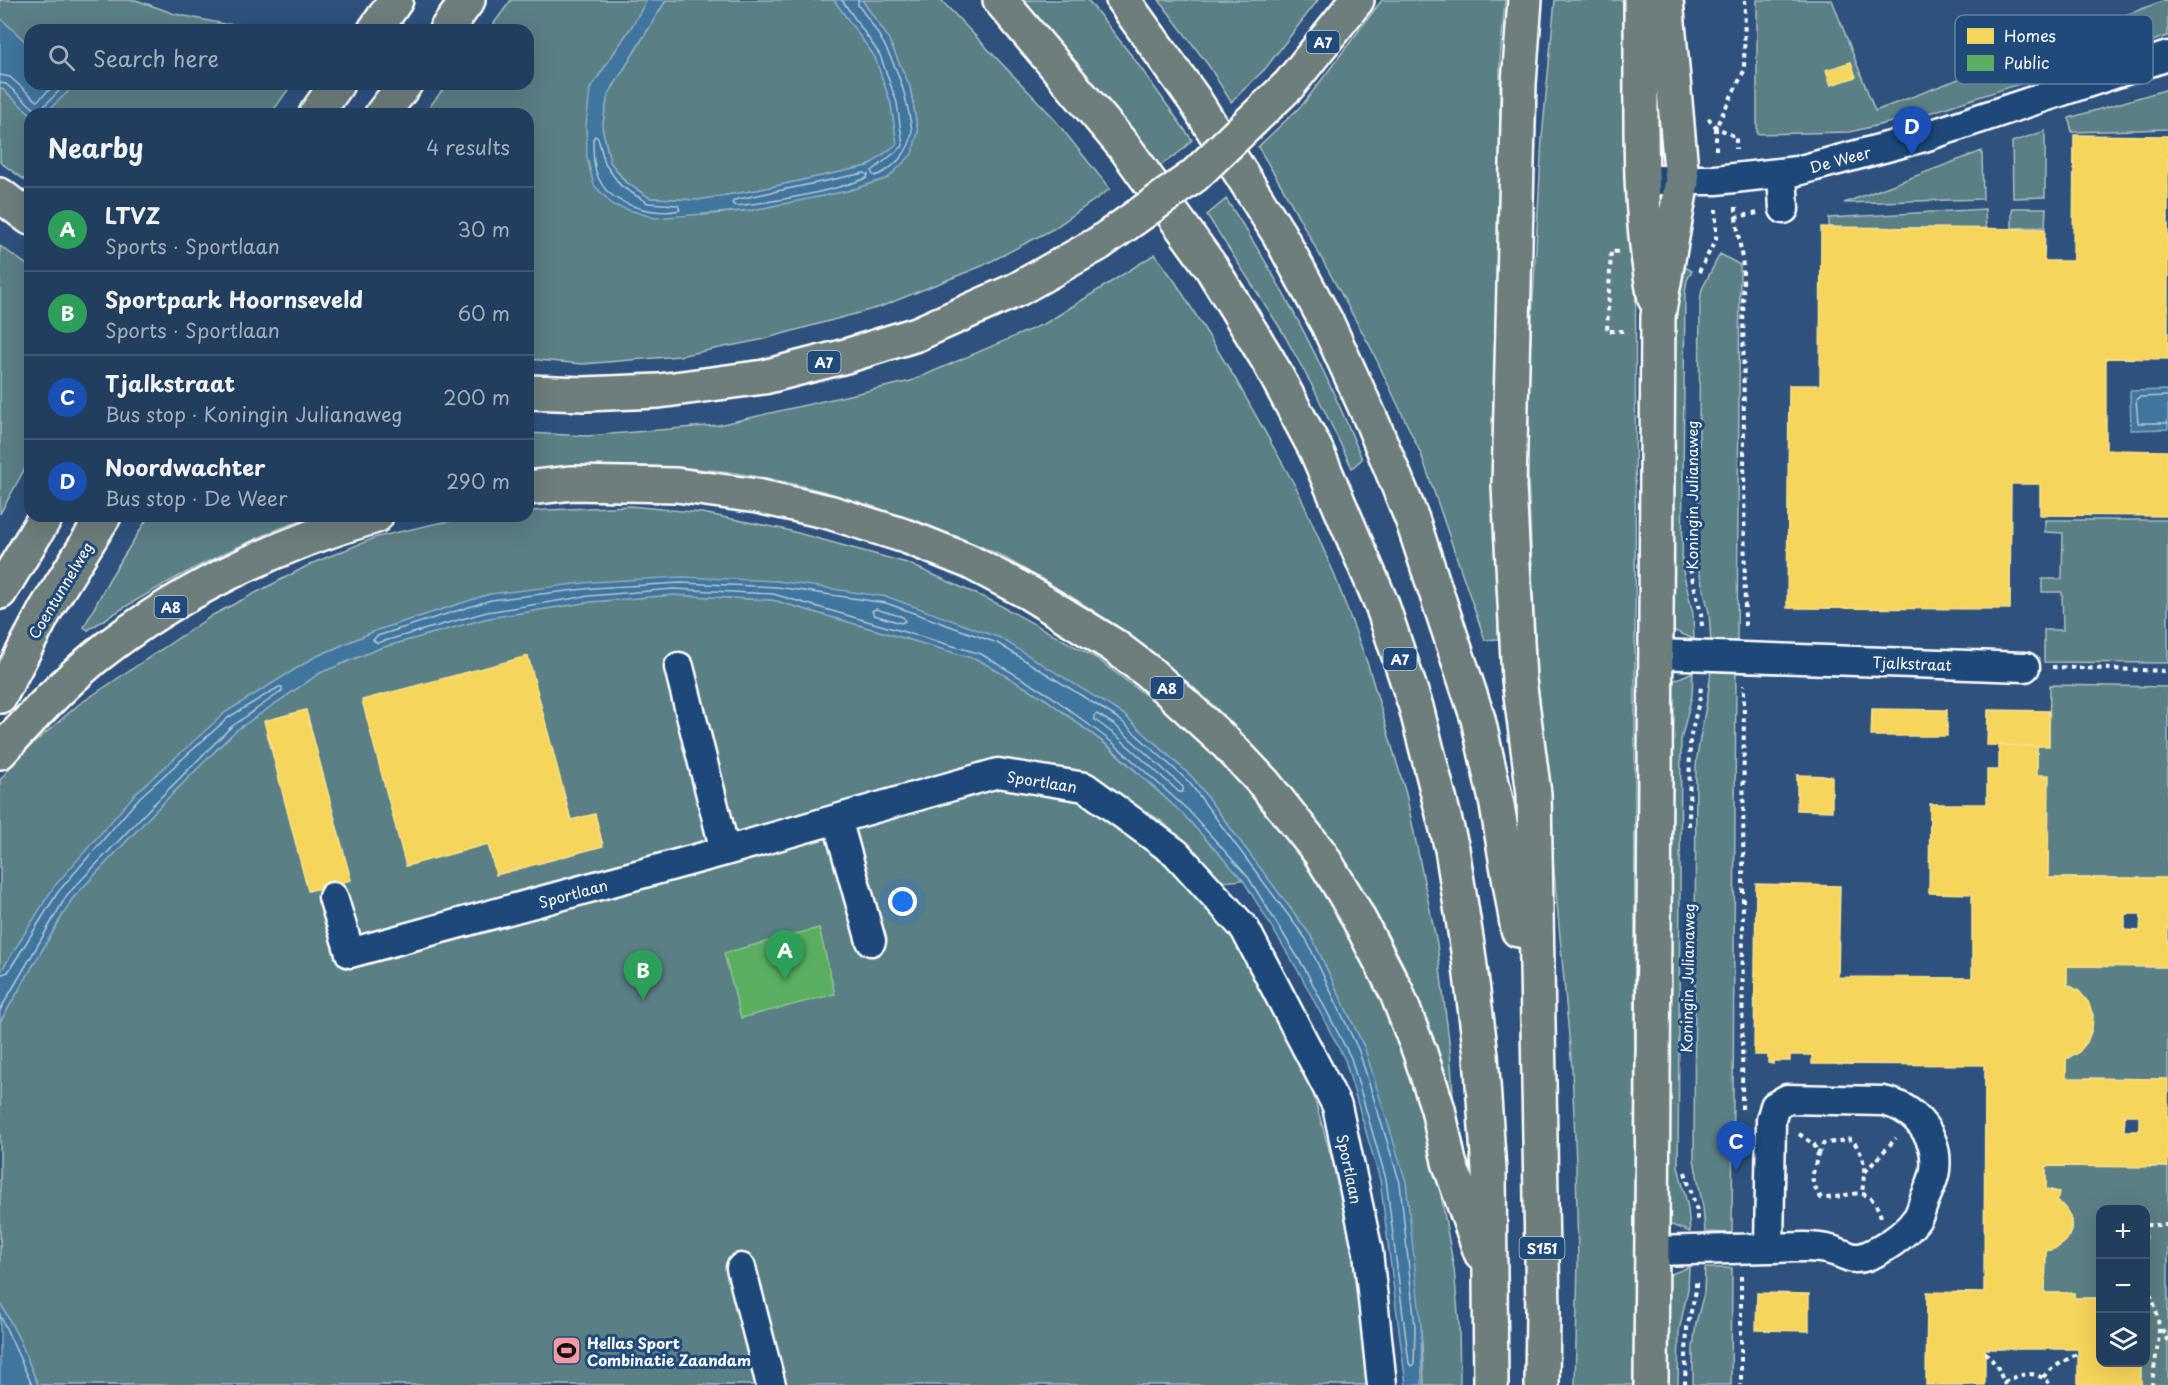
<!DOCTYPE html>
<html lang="en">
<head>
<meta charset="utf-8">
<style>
	:root { --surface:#223e5e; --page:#2e4967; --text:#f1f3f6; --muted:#a2aebc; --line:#3f5773; --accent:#90b9f0 }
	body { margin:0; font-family:"Playpen Sans",sans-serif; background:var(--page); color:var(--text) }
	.controls { position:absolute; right:18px; bottom:18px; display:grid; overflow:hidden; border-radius:12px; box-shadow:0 6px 24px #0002 }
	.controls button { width:54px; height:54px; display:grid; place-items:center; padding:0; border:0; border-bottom:2px solid var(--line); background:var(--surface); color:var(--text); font:30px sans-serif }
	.you { position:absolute; left:903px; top:902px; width:21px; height:21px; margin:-15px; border:4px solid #fff; border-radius:50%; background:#1a73e8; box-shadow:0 0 0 9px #1a73e833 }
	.badge { display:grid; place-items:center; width:39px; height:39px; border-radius:50%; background:var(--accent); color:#fff; font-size:20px; font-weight:700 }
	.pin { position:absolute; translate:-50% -50px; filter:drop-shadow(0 2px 3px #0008) }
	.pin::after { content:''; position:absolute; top:32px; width:21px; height:18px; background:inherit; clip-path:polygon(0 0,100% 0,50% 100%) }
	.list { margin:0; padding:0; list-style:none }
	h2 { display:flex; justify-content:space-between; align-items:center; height:78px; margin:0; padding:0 24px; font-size:26px }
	h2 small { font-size:20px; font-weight:400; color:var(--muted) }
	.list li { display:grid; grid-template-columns:39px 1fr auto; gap:18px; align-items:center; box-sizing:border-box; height:84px; padding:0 24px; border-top:2px solid var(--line) }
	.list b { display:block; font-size:22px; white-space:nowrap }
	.list p { margin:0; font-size:20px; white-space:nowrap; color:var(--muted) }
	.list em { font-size:20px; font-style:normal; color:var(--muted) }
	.icon { flex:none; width:33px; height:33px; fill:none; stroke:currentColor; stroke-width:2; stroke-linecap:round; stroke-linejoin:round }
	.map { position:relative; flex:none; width:2168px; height:1385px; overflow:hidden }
	.search { position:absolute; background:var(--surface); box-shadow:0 6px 24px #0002; left:24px; top:24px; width:510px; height:66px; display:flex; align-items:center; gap:15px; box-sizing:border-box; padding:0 21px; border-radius:18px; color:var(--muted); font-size:22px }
	.panel { position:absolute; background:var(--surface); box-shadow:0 6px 24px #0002; left:24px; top:108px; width:510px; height:414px; border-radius:18px }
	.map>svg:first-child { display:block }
	.green { fill:#5a7f85; stroke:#acbfc2; stroke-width:1.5 }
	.water { fill:#40759d; stroke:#8cacc4; stroke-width:1.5 }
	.homes { fill:#f6d55c; stroke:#f9e28d; stroke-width:1.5; fill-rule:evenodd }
	.public { fill:#5aae61; stroke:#8cc690; stroke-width:1.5 }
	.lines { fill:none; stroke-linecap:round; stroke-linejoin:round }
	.shore { stroke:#b3c8d8; stroke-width:1.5 }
	.minor-casing { stroke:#fff; stroke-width:33 }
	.major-casing { stroke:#fff; stroke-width:38 }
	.highway-casing { stroke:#fff; stroke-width:38 }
	.path { stroke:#fff; stroke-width:4; stroke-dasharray:4.5 4.5; stroke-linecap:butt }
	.minor { stroke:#1f4a7a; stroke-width:28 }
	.major { stroke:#6d7e7c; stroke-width:33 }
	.highway { stroke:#6d7e7c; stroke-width:33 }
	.highway-bridge-casing { stroke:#fff; stroke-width:38; stroke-linecap:butt }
	.highway-bridge { stroke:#6d7e7c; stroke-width:33 }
	.labels { text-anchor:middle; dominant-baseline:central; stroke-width:6; stroke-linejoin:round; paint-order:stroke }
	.shield { fill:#1f4a7a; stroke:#bcc9d7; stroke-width:1.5 }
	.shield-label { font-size:14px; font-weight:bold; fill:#fff }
	.street-label { font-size:15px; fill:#fff; stroke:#1f4a7a }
	.poi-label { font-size:15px; font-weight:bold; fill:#fff; stroke:#1f4a7a; text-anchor:start }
	.key { fill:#1f4a7a; stroke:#6280a2; stroke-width:1.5 }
	.key-label { font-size:16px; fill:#fff }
</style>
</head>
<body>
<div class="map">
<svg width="2168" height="1385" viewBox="0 0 2168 1385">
	<rect width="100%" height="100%" fill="#2e527d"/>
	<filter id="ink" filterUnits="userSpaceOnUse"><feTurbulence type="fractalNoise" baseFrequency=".0167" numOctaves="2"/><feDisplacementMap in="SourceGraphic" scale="12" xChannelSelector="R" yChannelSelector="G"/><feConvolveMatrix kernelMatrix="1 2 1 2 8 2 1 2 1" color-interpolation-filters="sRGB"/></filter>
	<g filter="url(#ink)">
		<path class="green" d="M0 0H136L175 14 224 24 330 29 30 30V46L0 18Z
			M511 0H647L632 26 590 89 594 185 702 215 752 210 847 191 888 178 918 132 910 87 887 36 862 0H941L1051 115 1110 189 1053 229 982 266 880 307 760 340 679 356 583 364 528 359V114H424L447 84H528V30H489Z
			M666 0H834L875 57 891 104 897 144 868 166 757 190 698 200 650 198 625 181 610 162 602 127 608 95Z
			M1014 0H1088L1135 60 1192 140 1181 151 1160 166 1060 47Z
			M1159 0H1318L1265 69 1231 102 1209 66Z
			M1382 0H1505L1500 61 1498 639 1485 640 1421 454 1371 348 1281 185 1258 147 1304 103Z
			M1555 0H1636L1634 1385H1575L1578 1262 1576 1164 1572 1069 1537 683 1526 427 1542 138Z
			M1757 0H1832L1875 111 2165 0H2168V36L1929 113 1850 132 1757 134Z
			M70 84H292L271 114H44L73 87Z
			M0 87 31 114 30 184 0 162Z
			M2168 89V129L2072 132 2069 118Z
			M2045 131V197L2013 198 2012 142Z
			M1982 151 1983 199 1844 203Z
			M1226 199C1281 281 1325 368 1362 459L1352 468 1315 391 1282 331 1207 215Z
			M2012 208H2046L2045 227 2012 228Z
			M1985 209 1986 229 1829 233V218Z
			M0 246 30 267V459L0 514Z
			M1155 254 1176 283 1236 380 1299 493 1333 571 1368 665 1406 794 1437 944 1450 1049 1455 1124C1446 1090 1439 1055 1428 1022 1414 982 1391 940 1371 904 1293 769 1179 657 1043 580 1029 572 1014 563 1000 555 961 537 919 522 878 508 845 497 810 487 776 480 695 463 610 464 528 469V433L588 436 718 425 911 381 1046 323Z
			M1720 254 1740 265 1737 642H1711L1709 612 1698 567 1700 303 1702 289Z
			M1680 264 1692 271 1687 280 1685 293 1682 567 1693 614 1694 639 1670 629 1673 329Z
			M630 506 702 513 783 529 907 563 994 602 1096 658 1192 730 1250 790 1290 842 1337 913 1381 999 1418 1098 1438 1178 1454 1269 1459 1324 1460 1385H1424L1421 1326 1365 1049 1311 936 1193 778 1123 714 777 581 490 594 375 631 315 657 226 712 0 973V780L20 755 78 705 213 615 313 563 377 537 434 524 478 516H528V511Z
			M149 516H313C234 544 158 585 88 630L84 627 110 578Z
			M2045 520H2168V663L2044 662V630H2063L2062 592H2042V579H2062L2063 533 2045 532Z
			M673 595 773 600 979 660 1047 700 1109 747 1183 814 1243 880 1222 882 1163 822 1146 811 1214 908 1266 989 1308 1076 1351 1226 1369 1385H38L20 1341 0 1302V1022L72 899 154 812 235 731 320 673 380 648 488 618 590 602Z
			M1711 668 1736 669 1732 1233 1705 1232 1703 1207 1694 1159 1696 767C1699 733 1709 702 1711 668Z
			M1693 672 1692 695 1681 740 1678 1166 1688 1208 1690 1232 1666 1223 1670 682Z
			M2050 685 2168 687V878H2048L2037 775V746L2049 745Z
			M2067 966 2168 967V1079L2066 1078V1060C2085 1049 2092 1037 2093 1015L2067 984Z
			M2046 1166 2168 1167V1385H2141V1363L2146 1362V1210H2100V1298H2074V1293H2045L2046 1251C2075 1244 2080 1220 2057 1201L2059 1192 2046 1189Z
			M1689 1267 1688 1289 1679 1331 1678 1385H1665L1666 1276Z
			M1705 1268H1732L1731 1385H1693V1348L1696 1323 1704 1293Z"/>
		<path class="water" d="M647 0H666L608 95 602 127 610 162 625 182 650 198 698 200 757 190 868 166 897 144 891 104 875 57 834 0H862L887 36 910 87 918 132 912 154 888 178 847 191 752 210 655 218 613 205 594 185 587 158 586 126 590 89 632 26Z
			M0 18 30 46V84H70L73 87 44 114H31L0 87Z
			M2168 390V429L2131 430 2130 391Z
			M681 577 777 581 888 597 1000 638 1123 714 1193 778 1311 936 1365 1049 1406 1182 1421 1326 1422 1385H1406L1380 1180 1345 1060 1299 972 1243 880 1183 814 1110 747 1047 700 979 660 773 600 673 595 590 602 488 618 380 648 320 673 235 731 154 812 72 899 0 1022V973L53 888 136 793 226 712 315 657 375 631 490 594 592 582Z
			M0 1302 20 1341 38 1385H0Z"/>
		<path class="homes" d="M1851 62 1856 77 1831 85 1826 70Z
			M2074 135 2168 136V359L2106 358V450L2168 451V516L2040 515V484H2011L2010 609 1787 608 1789 385H1820L1821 227 2045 229 2044 261H2073Z
			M528 656 571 820 595 814 603 846 496 875 488 844 406 866 362 700Z
			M1872 709 1947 710V736H1871Z
			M306 710 351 880 308 891 264 721Z
			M1988 710 2049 711V746L1987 745Z
			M1999 745 2037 746V775H2049L2048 878H2168V967L2067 966V984L2079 991 2088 1002 2093 1015 2092 1029 2087 1042 2078 1053 2066 1060V1078L2168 1079V1167L2046 1166V1189L2059 1192 2057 1201 2066 1208 2071 1219V1230L2066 1241 2057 1248 2046 1251 2045 1293H2074V1298H2100V1362H2141V1385H2078V1349H1985V1385H1926L1927 1292 1984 1293 1985 1065 1812 1064V1055H1790V1061H1773V1064L1768 1063V1055H1754L1756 884 1840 886 1838 977 1972 978V894L1929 893 1930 804H1987V770H1999ZM2125 914H2141L2140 931 2125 930ZM2125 1115H2139V1131H2124Z
			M1797 775 1832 776V811L1797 810Z
			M1757 1293 1809 1294V1331L1756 1330Z"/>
		<path class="public" d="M819 928 835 994 741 1018 724 953Z"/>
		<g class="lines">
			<path class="shore" d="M842 0 880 55 897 103 903 146 872 171V174L875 176C893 170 910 151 912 133 912 127 910 120 909 114 902 75 883 37 858 5V0
				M0 75 10 77 37 101 56 84
				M0 83 6 84 38 112 66 84
				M595 136 598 138 605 164 621 186 648 203 678 205 680 210C656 216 611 205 600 181 593 169 593 153 593 139Z
				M864 173 868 175 867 178C830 192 774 202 735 206L732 203 734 200Z
				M2168 396 2139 397 2136 400 2138 423H2168
				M681 583 777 587 886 603 997 643 1119 719 1189 782 1306 939 1359 1051 1400 1183 1415 1326 1414 1365 1411 1366 1409 1363 1386 1179 1351 1058 1305 969 1248 877 1188 810 1113 743 1051 696 981 654 773 594 673 589 589 596 487 612 377 643 373 640 377 636 491 600 593 588Z
				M876 609 903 617 905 621 901 623 874 615 872 611Z
				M1097 714 1115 725 1183 787V792H1179L1118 737 1095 720 1094 716Z
				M0 975 8 972 58 892 140 797 229 717 279 687H282V691L231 727 150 808 67 895 0 1010
				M0 1315 32 1385"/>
			<defs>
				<path id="minor" d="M1782 173 1784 209
					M1643 180H1716L1797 171 1924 137 2168 56
					M1656 654 2025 667
					M679 667 725 851
					M837 819 871 941
					M333 897 350 953 725 851 998 773 1085 787 1176 853 1245 929 1337 1106 1368 1252 1382 1385
					M1787 1099 1883 1101C1915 1107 1939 1137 1935 1170 1934 1180 1928 1191 1924 1201 1922 1207 1920 1216 1915 1221 1905 1235 1883 1250 1867 1256 1853 1261 1849 1256 1837 1252 1817 1244 1790 1248 1769 1248L1771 1120 1775 1106Z
					M1652 1251 1769 1248
					M741 1268 771 1385"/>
				<path id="major" d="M1641 0C1642 99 1636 201 1655 299
					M1651 1385 1658 316 1682 181 1666 0"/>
				<path id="highway" d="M1000 0 1126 149 1211 267 1268 360 1316 450 1382 605 1416 707 1452 849 1468 951 1481 1055 1489 1170 1491 1385
					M1123 0 1194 99 1279 234 1328 325 1373 424 1412 519 1478 719 1497 805 1518 930
					M1525 0 1519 84 1509 486 1519 680 1534 794 1543 1313 1542 1385
					M375 30 396 0
					M446 30 468 0
					M1289 85 1357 0
					M316 114 337 84
					M382 114 405 84
					M0 195 30 218
					M528 392 584 394 659 391 764 377 846 356 917 334 1018 289 1098 244
					M528 488 572 483 676 485 757 496 829 512 908 537 968 561 1029 593 1113 645 1150 673 1226 743 1264 783 1320 853 1353 908 1396 991 1420 1053 1438 1109 1449 1162 1481 1253
					M0 592 46 516
					M0 696 46 609 104 516
					M0 752C29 720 60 687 93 659 173 594 277 544 376 516"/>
			</defs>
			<use href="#minor" class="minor-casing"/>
			<use href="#major" class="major-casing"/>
			<use href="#highway" class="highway-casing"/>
			<path class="path" d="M1708 118 1716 127 1736 137V149
				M1716 150V127L1744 71 1745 0
				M1736 207V217L1758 213
				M1736 217 1743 266 1745 629
				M1618 252 1611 251 1607 331H1627
				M1699 272 1716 239V209
				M1690 569 1701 613 1702 626
				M2052 667 2168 671
				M1689 826 1690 739 1700 697 1701 685
				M1742 1109 1744 685
				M1799 1134 1814 1144 1818 1154 1812 1177 1814 1186 1821 1198C1849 1199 1869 1179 1881 1217
				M1818 1154 1823 1144 1852 1139C1867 1160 1865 1168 1862 1193
				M1685 1172 1697 1211V1223
				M1865 1172 1896 1138
				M2146 1225H2168
				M1741 1276V1385
				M2146 1286C2168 1328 2156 1342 2152 1385
				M2162 1329 2168 1342
				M1985 1352 1997 1366 2005 1385
				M2043 1377 2051 1369 2078 1353
				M2004 1382C2023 1373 2036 1369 2051 1385
				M1685 1385 1687 1328 1696 1291V1279"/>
			<use href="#minor" class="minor"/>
			<use href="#major" class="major"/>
			<use href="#highway" class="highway"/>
			<defs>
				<path id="highway-bridge" d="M1098 244 1194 176 1289 85"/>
			</defs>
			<use href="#highway-bridge" class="highway-bridge-casing"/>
			<use href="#highway-bridge" class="highway-bridge"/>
		</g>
	</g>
	<defs>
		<symbol id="stadium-square" viewBox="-11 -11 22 22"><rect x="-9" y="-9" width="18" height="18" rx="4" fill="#ff9aa2" stroke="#1f4a7a"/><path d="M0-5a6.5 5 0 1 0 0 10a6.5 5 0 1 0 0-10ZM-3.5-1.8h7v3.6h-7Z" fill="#111"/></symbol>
	</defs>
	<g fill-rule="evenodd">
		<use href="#stadium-square" x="550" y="1334" width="33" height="33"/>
	</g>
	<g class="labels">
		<g class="shield">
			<rect x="1306.5" y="31" width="33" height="22" rx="4.5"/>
			<rect x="807.5" y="351" width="33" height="22" rx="4.5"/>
			<rect x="154.5" y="596" width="33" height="22" rx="4.5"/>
			<rect x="1383.5" y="648" width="33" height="22" rx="4.5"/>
			<rect x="1150.5" y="677" width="33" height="22" rx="4.5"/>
			<rect x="1519.5" y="1237" width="45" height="22" rx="4.5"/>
		</g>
		<g class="shield-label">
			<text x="1323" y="42">A7</text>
			<text x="824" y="362">A7</text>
			<text x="171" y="607">A8</text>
			<text x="1400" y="659">A7</text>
			<text x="1167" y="688">A8</text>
			<text x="1542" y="1248">S151</text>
		</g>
		<g class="street-label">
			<text transform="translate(1840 159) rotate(-15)">De Weer</text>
			<text transform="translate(1691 495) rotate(-90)">Koningin Julianaweg</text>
			<text transform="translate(60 590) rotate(-59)">Coentunnelweg</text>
			<text transform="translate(1912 663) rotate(2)">Tjalkstraat</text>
			<text transform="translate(1042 781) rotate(9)">Sportlaan</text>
			<text transform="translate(573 893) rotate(-15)">Sportlaan</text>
			<text transform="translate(1687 978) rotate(-89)">Koningin Julianaweg</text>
			<text transform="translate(1350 1169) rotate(78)">Sportlaan</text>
		</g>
		<g class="poi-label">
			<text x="587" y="1342">Hellas Sport<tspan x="587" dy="17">Combinatie Zaandam</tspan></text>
		</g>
	</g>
	<rect x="1955" y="15" width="198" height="69" rx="9" class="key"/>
	<rect x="1967" y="28" width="27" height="16" fill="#f6d55c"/>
	<rect x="1967" y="55" width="27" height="16" fill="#5aae61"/>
	<g class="key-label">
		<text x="2004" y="42">Homes</text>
		<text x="2004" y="69">Public</text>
	</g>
</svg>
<div class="controls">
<button>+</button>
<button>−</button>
<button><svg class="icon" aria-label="layers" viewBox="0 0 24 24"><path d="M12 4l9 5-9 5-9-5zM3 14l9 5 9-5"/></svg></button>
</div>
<div class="you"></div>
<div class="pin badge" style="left:785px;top:980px;background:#2e9e5b">A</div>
<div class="pin badge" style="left:643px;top:1000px;background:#2e9e5b">B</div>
<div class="pin badge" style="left:1736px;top:1171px;background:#1a4fb4">C</div>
<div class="pin badge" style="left:1912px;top:156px;background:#1a4fb4">D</div>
<div class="search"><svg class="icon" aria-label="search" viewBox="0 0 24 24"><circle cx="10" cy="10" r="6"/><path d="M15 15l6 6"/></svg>Search here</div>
<section class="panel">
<h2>Nearby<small>4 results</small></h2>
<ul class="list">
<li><span class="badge" style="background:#2e9e5b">A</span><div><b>LTVZ</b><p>Sports · Sportlaan</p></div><em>30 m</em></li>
<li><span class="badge" style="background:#2e9e5b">B</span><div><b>Sportpark Hoornseveld</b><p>Sports · Sportlaan</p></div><em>60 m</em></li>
<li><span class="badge" style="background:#1a4fb4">C</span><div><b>Tjalkstraat</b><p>Bus stop · Koningin Julianaweg</p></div><em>200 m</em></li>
<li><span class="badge" style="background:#1a4fb4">D</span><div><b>Noordwachter</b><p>Bus stop · De Weer</p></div><em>290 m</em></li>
</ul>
</section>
</div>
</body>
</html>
